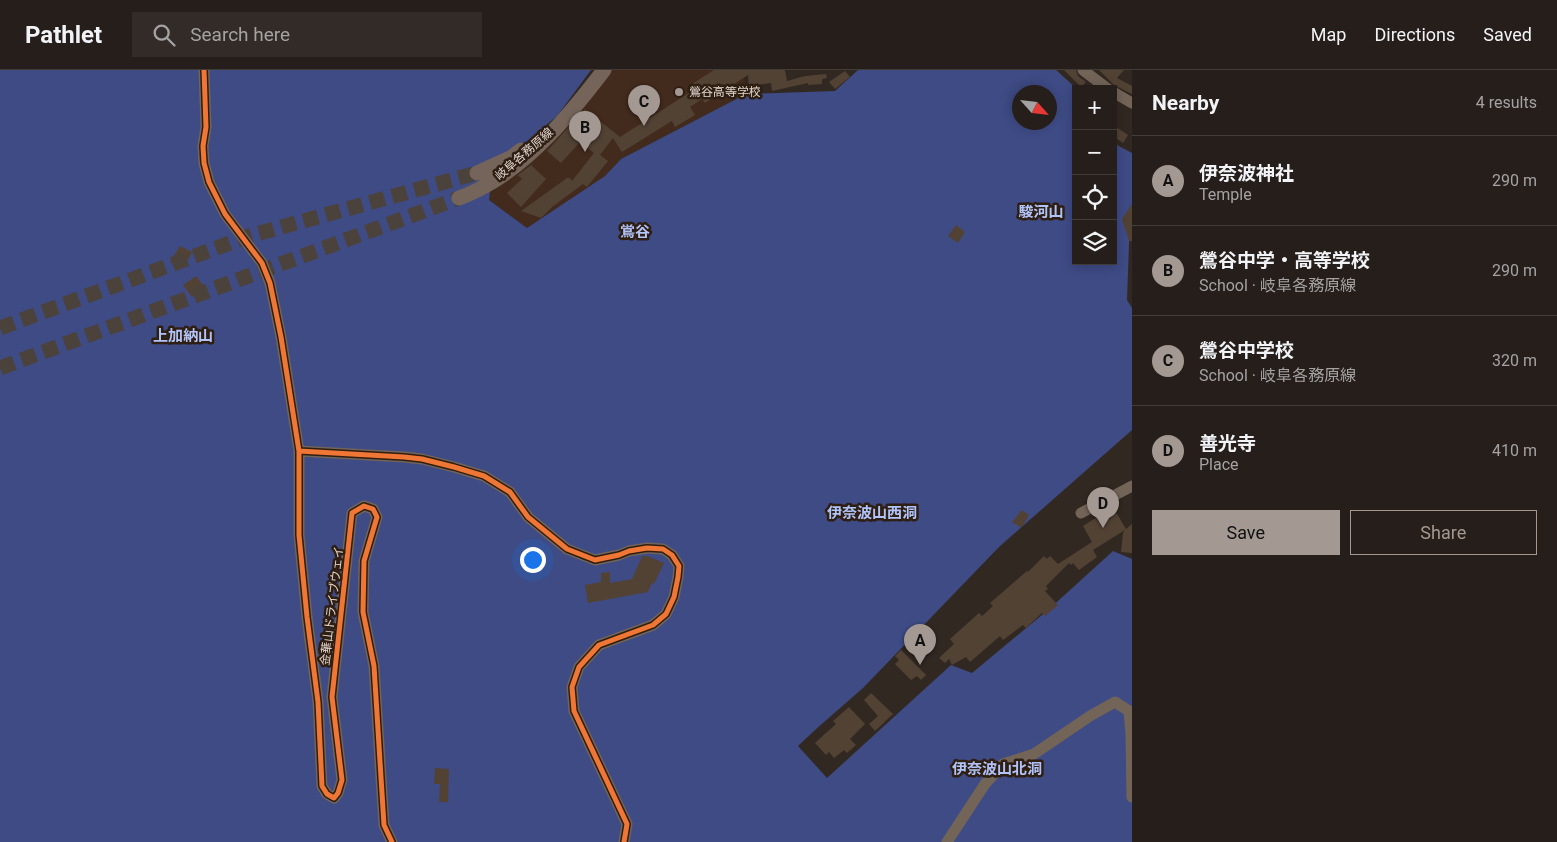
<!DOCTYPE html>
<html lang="en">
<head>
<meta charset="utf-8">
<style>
	:root { --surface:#261e1a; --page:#322b27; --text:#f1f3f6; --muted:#a4a2a2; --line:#423c39; --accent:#a49892 }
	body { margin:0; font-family:Roboto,"Noto Sans JP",sans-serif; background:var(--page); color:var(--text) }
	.controls { position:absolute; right:15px; top:15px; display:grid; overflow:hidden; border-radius:0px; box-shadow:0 2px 12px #0003 }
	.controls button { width:45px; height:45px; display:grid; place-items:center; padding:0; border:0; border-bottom:1px solid var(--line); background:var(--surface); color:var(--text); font:25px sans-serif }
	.compass { position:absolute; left:1012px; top:15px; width:45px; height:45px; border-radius:50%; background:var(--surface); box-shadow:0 2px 12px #0003; rotate:117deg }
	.you { position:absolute; left:532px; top:489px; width:18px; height:18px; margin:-12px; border:4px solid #fff; border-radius:50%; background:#1a73e8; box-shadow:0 0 0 8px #1a73e833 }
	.badge { display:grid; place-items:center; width:32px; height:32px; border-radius:50%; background:var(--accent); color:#111; font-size:16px; font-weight:700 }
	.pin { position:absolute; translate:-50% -41px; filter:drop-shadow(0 1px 2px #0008) }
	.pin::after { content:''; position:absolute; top:26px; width:18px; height:15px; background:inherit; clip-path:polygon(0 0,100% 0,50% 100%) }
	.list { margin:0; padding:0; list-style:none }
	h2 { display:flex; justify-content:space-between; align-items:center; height:65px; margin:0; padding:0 20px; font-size:21px }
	h2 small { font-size:16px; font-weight:400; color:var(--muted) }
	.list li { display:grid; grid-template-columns:32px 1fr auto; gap:15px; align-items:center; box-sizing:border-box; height:90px; padding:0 20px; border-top:1px solid var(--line) }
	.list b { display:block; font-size:19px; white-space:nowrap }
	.list p { margin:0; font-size:16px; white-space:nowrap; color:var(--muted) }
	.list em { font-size:16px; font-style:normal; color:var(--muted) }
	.actions { display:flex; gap:10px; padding:15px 20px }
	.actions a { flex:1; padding:11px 0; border:1px solid var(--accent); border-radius:0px; text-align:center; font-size:18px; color:var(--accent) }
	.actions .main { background:var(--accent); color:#111 }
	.icon { flex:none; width:28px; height:28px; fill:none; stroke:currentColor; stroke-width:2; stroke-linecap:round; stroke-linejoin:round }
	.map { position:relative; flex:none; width:1132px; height:772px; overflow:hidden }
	header { display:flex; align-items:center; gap:30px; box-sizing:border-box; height:70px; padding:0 25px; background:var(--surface); border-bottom:1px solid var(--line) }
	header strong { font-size:24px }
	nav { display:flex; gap:28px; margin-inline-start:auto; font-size:18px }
	.search { width:350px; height:45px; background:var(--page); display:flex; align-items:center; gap:12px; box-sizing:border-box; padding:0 18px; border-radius:0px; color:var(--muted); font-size:19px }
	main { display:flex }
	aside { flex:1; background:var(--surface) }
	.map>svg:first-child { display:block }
	.built { fill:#422b1d }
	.forest { fill:#3e4b85; fill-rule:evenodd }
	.building { fill:#524234 }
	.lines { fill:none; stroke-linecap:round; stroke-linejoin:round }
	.major-tunnel { stroke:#4c423c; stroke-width:15; stroke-dasharray:15 8; stroke-linecap:butt }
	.minor { stroke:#736458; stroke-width:11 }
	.major { stroke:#746459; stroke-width:15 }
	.cycleway-casing { stroke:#2f1e12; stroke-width:8 }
	.cycleway { stroke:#f07635; stroke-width:5 }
	.poi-dot { fill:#a49892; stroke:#2f1e12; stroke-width:2 }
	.labels { text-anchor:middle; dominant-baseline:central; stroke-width:5; stroke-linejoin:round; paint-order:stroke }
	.poi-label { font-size:12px; fill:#e1d5ce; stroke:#2f1e12; text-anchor:start }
	.street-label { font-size:12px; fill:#e1d5ce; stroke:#2f1e12 }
	.quarter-label { font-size:15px; font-weight:bold; fill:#b1c4fa; stroke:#2f1e12 }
</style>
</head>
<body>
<header>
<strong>Pathlet</strong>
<div class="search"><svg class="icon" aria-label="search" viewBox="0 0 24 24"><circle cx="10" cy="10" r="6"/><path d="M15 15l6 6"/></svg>Search here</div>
<nav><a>Map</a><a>Directions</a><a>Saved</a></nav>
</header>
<main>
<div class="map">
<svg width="1132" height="772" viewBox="0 0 1132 772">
	<rect width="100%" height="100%" fill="#322822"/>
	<path class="built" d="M611 0H743L746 24 621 89 605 106 527 158 489 130 490 120Z"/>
	<path class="forest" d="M0 0H591L557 46 493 100 489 130 527 158 605 106 621 89 746 24 835 21 858 0H1056L1077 19 1076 191H1113V73L1132 83V142L1130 147 1127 230 1132 238V360L999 477 863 618 815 660 798 676 827 708 951 595 972 603 1048 540 1113 481 1132 489V772H0ZM1019 22H1050V52H1019Z"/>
	<path class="building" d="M714 0H785L787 11 805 6 826 4 827 8 822 9V14L808 15V13L772 21 771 13 749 16 748 5 725 20 722 15 708 24 711 29 705 33 702 29 690 37 695 45 675 57 672 51 622 82 613 68 600 85 608 91 587 117 583 114 552 137 541 148 521 141 567 108H570L572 111 594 83 580 72 561 93 547 81 585 39 620 67 695 19 692 14Z
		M1064 0H1076L1078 6 1086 12 1081 17Z
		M1099 0H1124L1117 8 1132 16V24L1114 15Z
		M845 1 850 7 835 19 829 12Z
		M1113 55 1128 65 1123 73 1113 66Z
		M531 95 546 109 521 137 507 123 522 109 518 105Z
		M1132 134V171H1129L1122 149Z
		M956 155 965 162 958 173 948 166Z
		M180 176 192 182 186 194 184 193 183 196 178 194 177 196 170 192Z
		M196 206 205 218 192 227 183 215Z
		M1110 439 1111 440 1114 439 1126 459 1132 454V483L1121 482 1123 463 1125 460 1093 480 1097 487 1079 500 1073 493 1071 495 1069 493 1046 516 1048 519 1045 521 1058 535 1045 546 1042 543 1026 558 1023 555 1003 570 1000 566 970 592 966 587 952 595 949 589 945 593 939 588 954 574 950 569 979 543 982 546 993 536 990 533 1027 501 1028 502 1044 486 1047 489 1050 486 1058 494 1092 472 1083 456Z
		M1022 440 1029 445 1028 447 1022 457H1020L1012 452Z
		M642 486H647L664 493 654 514 652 513 648 522 588 533 585 515 601 512V503L610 502V513L632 509Z
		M901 580 926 605 921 610 917 606 911 610 895 594 899 590 895 586Z
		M871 623 893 644 875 661 869 654 878 646 864 630Z
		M849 637 865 654 850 669 856 675 847 683 844 680 834 688 829 682 826 685 815 673 836 654 833 651Z
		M435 698 449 699 448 732H439L440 714H434Z"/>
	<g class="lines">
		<path class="major-tunnel" d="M0 258 249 166 477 103
			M0 298 459 128"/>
		<path class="minor" d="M204 0 206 57 203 76 204 93 209 112 225 144 262 193 270 213 281 267 299 381V465L307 547 318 632 322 716 327 724 334 728 338 723 342 710 332 627 352 443 364 436 373 439 377 447 364 491 363 542 374 596 384 755 392 772
			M1083 0 1108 19
			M1113 22 1132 33
			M299 381 404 387 422 389 454 397 484 406 510 422 528 447 567 479 595 490 619 485 629 481 647 478 663 479 672 485 679 496 678 507 674 527 666 544 653 555 599 575 579 597 572 617 574 641 627 754 624 772
			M1081 443 1132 416
			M947 772 985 714 1003 694 1034 684 1090 646 1115 632 1129 641 1131 664 1132 727"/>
		<path class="major" d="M477 103 512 87 521 80
			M459 128C467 125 475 122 483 117 531 92 572 42 604 0"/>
		<defs>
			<path id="cycleway" d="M204 0 206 57 203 76 204 93 209 112 225 144 262 193 270 213 281 267 299 381V465L307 547 318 632 322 716 327 724 334 728 338 723 342 710 332 627 352 443 364 436 373 439 377 447 364 491 363 542 374 596 384 755 392 772
				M299 381 404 387 422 389 454 397 484 406 510 422 528 447 567 479 595 490 619 485 629 481 647 478 663 479 672 485 679 496 678 507 674 527 666 544 653 555 599 575 579 597 572 617 574 641 627 754 624 772"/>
		</defs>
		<use href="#cycleway" class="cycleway-casing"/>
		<use href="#cycleway" class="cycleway"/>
	</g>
	<circle class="poi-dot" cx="679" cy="22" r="5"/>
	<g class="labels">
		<g class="poi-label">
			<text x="689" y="22">鶯谷高等学校</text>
		</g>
		<g class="street-label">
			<text transform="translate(524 84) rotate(-41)">岐阜各務原線</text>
			<text transform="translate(332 536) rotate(-83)">金華山ドライブウェイ</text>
		</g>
		<g class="quarter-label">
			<text x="1041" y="142">駿河山</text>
			<text x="635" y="162">鴬谷</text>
			<text x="183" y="266">上加納山</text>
			<text x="872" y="443">伊奈波山西洞</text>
			<text x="997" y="699">伊奈波山北洞</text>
		</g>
	</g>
</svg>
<div class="controls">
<button>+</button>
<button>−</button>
<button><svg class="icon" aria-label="locate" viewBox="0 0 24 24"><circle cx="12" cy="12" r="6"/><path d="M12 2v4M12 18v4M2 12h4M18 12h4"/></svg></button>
<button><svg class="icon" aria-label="layers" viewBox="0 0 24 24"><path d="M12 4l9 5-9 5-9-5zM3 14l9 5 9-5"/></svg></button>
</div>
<svg class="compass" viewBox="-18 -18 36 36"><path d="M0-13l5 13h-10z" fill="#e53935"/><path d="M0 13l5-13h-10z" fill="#a4a2a2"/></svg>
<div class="you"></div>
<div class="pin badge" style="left:920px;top:595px">A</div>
<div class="pin badge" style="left:585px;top:82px">B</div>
<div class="pin badge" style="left:644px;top:56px">C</div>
<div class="pin badge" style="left:1103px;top:458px">D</div>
</div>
<aside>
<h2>Nearby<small>4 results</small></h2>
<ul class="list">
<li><span class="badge">A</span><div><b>伊奈波神社</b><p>Temple</p></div><em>290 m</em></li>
<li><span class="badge">B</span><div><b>鶯谷中学・高等学校</b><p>School · 岐阜各務原線</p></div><em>290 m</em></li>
<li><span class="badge">C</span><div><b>鶯谷中学校</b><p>School · 岐阜各務原線</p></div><em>320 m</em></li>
<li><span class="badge">D</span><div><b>善光寺</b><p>Place</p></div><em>410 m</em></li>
</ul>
<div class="actions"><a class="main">Save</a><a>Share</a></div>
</aside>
</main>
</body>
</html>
